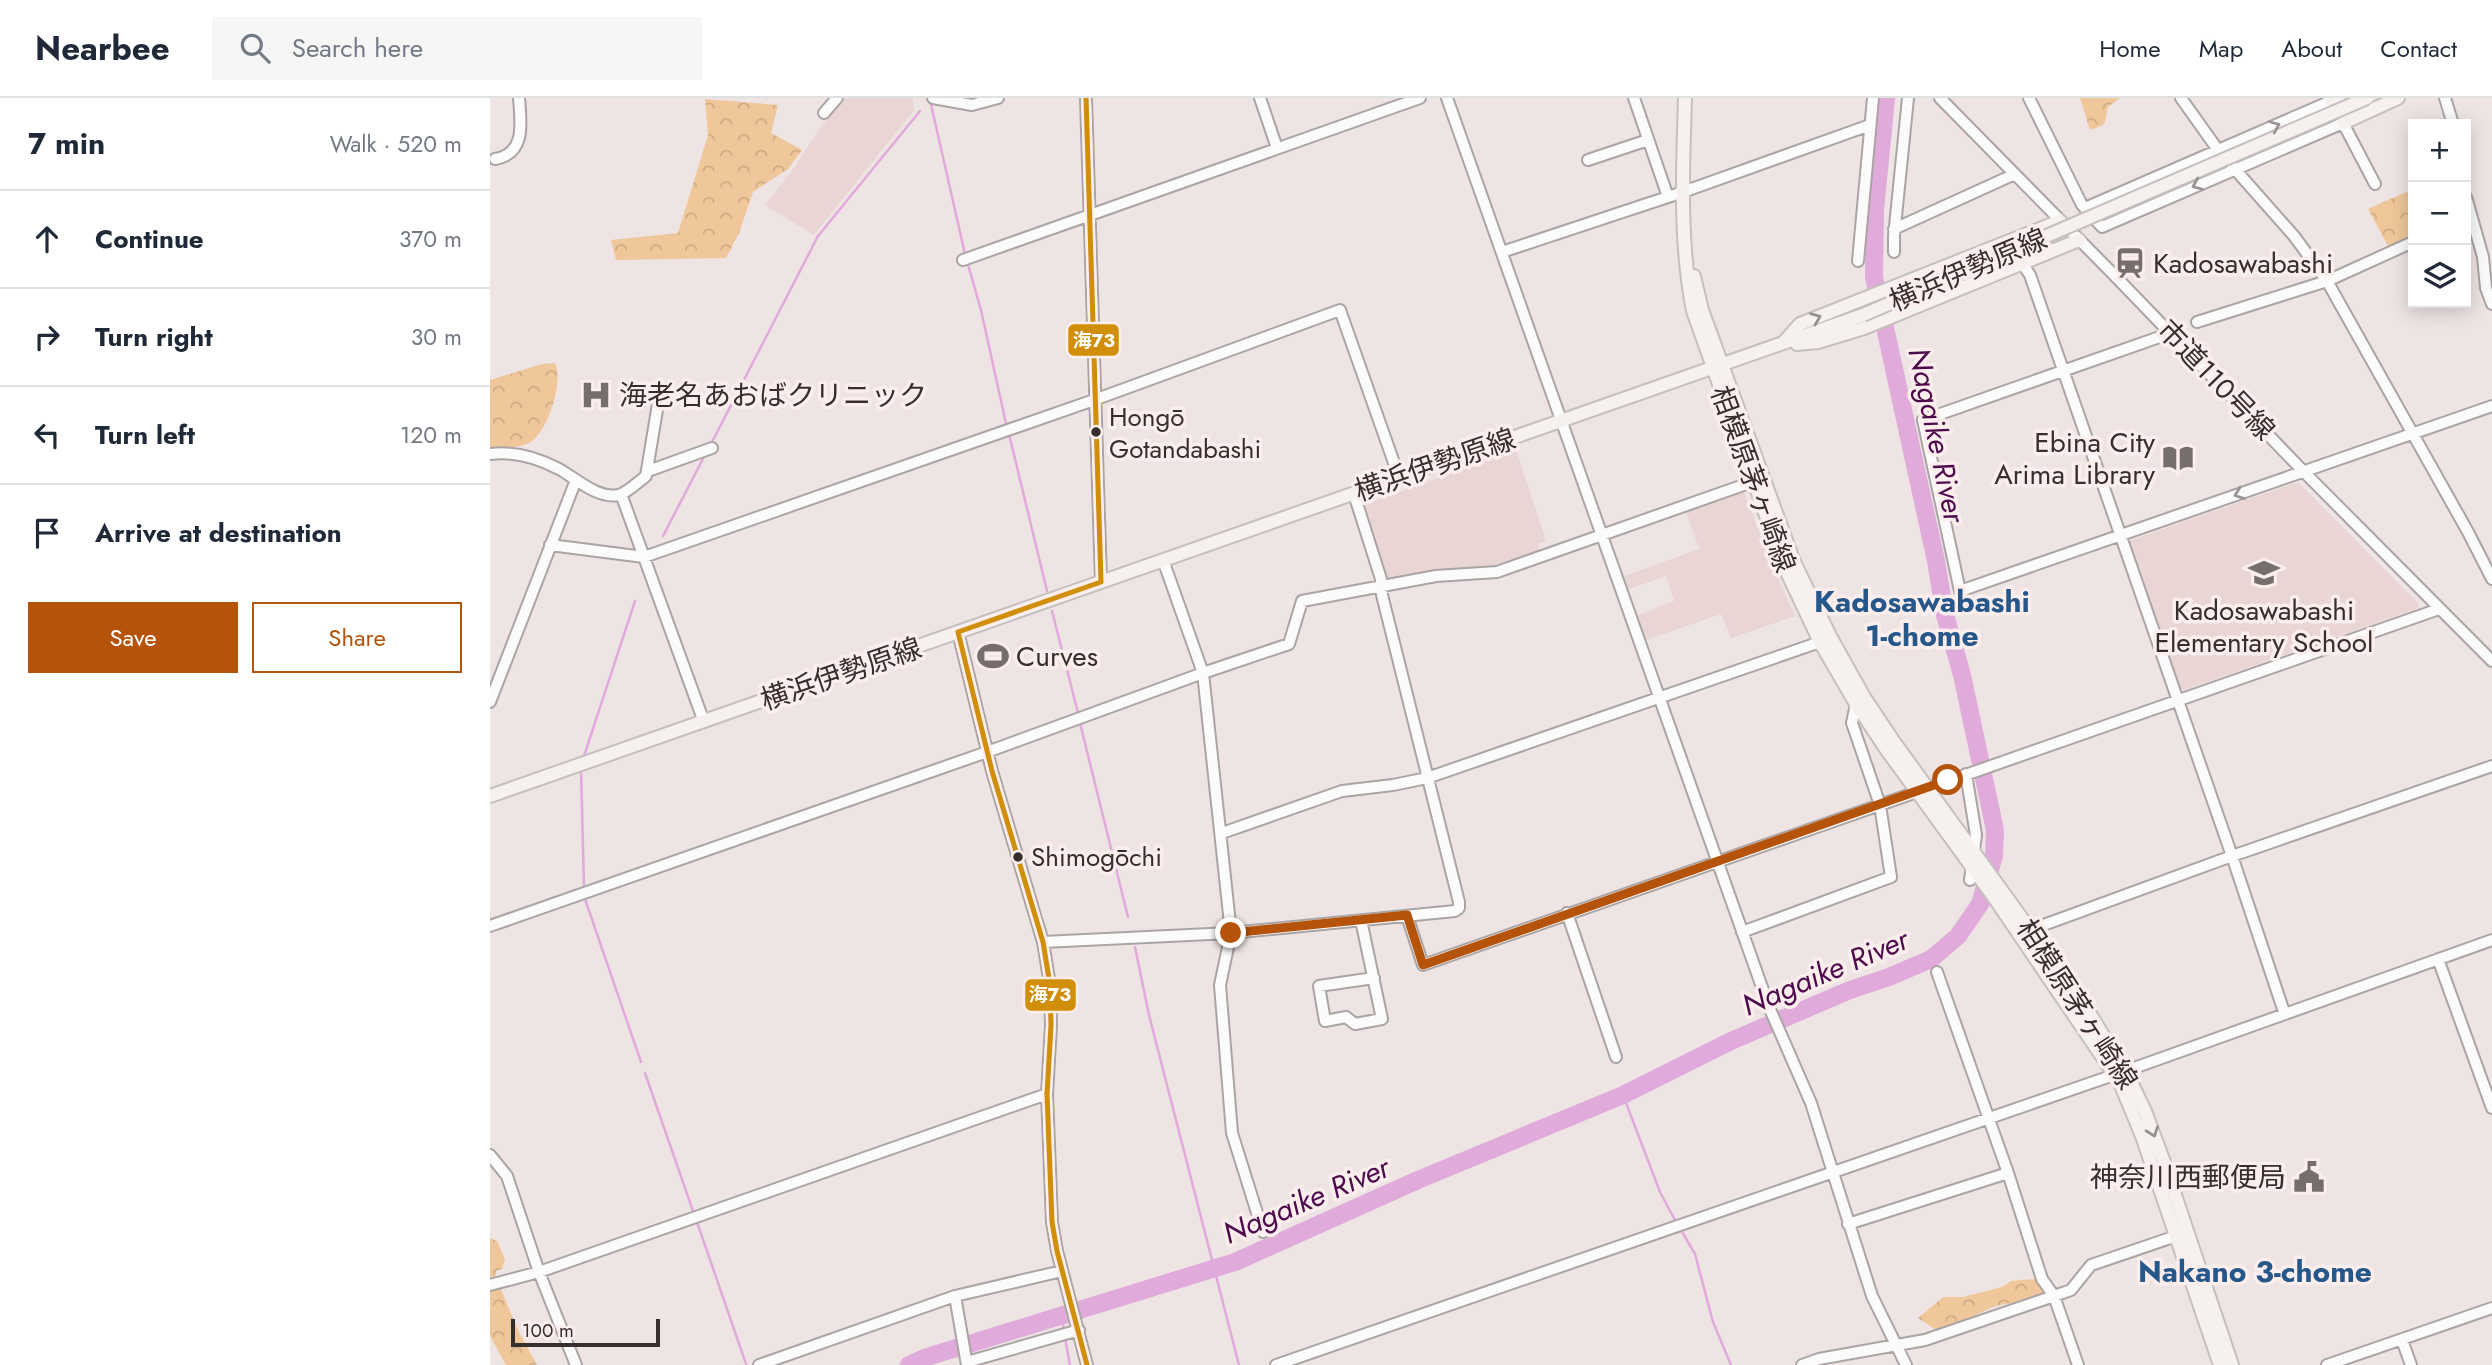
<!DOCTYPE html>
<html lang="en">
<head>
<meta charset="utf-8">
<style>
	:root { --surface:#fff; --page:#f6f6f7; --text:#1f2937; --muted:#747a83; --line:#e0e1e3; --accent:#b45309 }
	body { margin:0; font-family:Jost,"Noto Sans JP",sans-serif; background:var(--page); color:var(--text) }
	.controls { position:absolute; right:21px; top:21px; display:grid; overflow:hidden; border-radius:0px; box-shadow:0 4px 18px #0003 }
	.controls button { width:63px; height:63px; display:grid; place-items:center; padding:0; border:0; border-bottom:2px solid var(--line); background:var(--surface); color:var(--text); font:35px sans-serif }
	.scale { position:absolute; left:21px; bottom:18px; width:149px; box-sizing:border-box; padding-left:7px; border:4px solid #362f2e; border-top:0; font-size:19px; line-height:24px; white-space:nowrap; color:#362f2e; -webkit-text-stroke:5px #fdeeee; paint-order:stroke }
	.stop { position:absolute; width:21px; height:21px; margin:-16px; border:5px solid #b45309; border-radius:50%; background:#fff }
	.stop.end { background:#b45309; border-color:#fff; box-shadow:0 2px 7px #0008 }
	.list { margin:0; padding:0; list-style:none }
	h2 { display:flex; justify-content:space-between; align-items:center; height:91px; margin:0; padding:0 28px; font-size:30px }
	h2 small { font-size:23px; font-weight:400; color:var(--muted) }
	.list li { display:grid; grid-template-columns:46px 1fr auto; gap:21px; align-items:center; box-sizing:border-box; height:98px; padding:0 28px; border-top:2px solid var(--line) }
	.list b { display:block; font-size:26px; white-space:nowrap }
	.list em { font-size:23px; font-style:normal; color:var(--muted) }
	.actions { display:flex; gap:14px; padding:21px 28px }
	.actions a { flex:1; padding:16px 0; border:2px solid var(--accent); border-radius:0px; text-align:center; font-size:24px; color:var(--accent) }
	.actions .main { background:var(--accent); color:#fff }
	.icon { flex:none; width:38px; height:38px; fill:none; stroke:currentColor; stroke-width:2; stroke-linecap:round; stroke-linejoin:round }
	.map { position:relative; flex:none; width:2002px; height:1267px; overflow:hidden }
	header { display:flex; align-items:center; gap:42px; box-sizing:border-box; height:98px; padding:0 35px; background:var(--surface); border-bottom:2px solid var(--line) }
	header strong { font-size:33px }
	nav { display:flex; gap:38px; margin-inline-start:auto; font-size:24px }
	.search { width:490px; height:63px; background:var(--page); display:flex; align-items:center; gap:18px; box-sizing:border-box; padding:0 24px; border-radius:0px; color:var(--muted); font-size:26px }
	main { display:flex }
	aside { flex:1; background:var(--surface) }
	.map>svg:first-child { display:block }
	.built { fill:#e9d5d4 }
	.forest { fill:url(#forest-crowns) }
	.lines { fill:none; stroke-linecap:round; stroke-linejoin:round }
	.stream { stroke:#e0aada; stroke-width:2.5 }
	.river { stroke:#e0aada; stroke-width:18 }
	.minor-casing { stroke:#aba4a4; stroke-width:14 }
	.major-casing { stroke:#c5c0bf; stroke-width:16 }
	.minor { stroke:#fcfbfb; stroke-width:10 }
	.major { stroke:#f6f1ef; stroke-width:12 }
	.major-bridge-casing { stroke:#c5c0bf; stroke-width:16; stroke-linecap:butt }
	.major-bridge { stroke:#f6f1ef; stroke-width:12 }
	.bus-1-casing { stroke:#fdeeee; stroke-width:10 }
	.bus-1 { stroke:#d08e09; stroke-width:5 }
	.oneway { stroke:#999594 }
	.oneway2 { stroke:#96908e }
	.route { stroke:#b45309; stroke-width:9 }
	.bus-dot { fill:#362f2e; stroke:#fdeeee; stroke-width:2.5 }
	.labels { text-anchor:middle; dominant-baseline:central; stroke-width:7; stroke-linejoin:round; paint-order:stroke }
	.bus-label { font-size:26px; fill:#362f2e; stroke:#fdeeee; text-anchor:start }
	.poi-label { font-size:28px; fill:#362f2e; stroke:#fdeeee; text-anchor:start }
	.street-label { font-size:28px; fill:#362f2e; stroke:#fdeeee }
	.water-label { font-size:30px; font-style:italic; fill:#4d0b4c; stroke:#fdeeee }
	.neighbourhood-label { font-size:30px; font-weight:bold; fill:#25578a; stroke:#fdeeee }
	.line-badge { stroke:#fdeeee; stroke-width:2.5 }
	.badge-label { font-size:19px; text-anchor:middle; font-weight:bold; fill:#fff }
</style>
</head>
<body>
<header>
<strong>Nearbee</strong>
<div class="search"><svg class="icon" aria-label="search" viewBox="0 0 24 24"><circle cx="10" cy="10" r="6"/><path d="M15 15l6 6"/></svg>Search here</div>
<nav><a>Home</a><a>Map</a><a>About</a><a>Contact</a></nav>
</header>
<main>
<aside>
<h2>7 min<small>Walk · 520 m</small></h2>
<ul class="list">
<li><svg class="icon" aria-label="ahead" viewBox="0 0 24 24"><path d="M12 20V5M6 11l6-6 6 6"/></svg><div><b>Continue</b></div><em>370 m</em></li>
<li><svg class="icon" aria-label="right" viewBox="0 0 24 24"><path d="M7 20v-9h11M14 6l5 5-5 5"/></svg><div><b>Turn right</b></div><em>30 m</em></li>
<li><svg class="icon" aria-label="left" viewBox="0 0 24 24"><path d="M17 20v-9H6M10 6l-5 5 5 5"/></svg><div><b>Turn left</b></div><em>120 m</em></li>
<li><svg class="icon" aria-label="arrive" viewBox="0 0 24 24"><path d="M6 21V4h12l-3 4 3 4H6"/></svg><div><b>Arrive at destination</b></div></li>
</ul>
<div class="actions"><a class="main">Save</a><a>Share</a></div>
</aside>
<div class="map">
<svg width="2002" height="1267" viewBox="0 0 2002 1267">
	<defs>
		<pattern id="forest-crowns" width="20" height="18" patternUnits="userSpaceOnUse" patternTransform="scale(1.75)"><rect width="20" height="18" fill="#efc79a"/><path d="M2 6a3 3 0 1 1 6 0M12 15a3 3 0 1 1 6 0" fill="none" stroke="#ceab85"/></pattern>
	</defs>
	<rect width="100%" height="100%" fill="#eee4e3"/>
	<path class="built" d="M354 0H423L424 12 324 137 275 107 301 74 330 30Z
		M1026 352 1056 443 1048 446 1050 452 1003 468 954 473 899 482 896 480 873 407Z
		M1805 385 1810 386 1929 506 1928 510 1691 593 1639 443Z
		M1253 392 1283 470 1305 518 1241 540 1231 516 1156 542 1148 517 1184 503 1176 478 1136 492 1132 479 1209 451 1196 412Z"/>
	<path class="forest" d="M1590 0H1630L1618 9C1614 27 1619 25 1600 32Z
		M215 1 288 7 281 35 312 52 298 71 263 94 249 135 236 160 126 162 121 142 188 135 218 37Z
		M1923 91V141L1899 150 1878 111Z
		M65 265C74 283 58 335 39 345 29 350 11 350 0 352V282L52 266Z
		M0 1140 7 1143 15 1161 12 1171 6 1173V1179L27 1230 47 1267H16L0 1238Z
		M1545 1181 1554 1188 1555 1192C1542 1208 1521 1202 1503 1209 1483 1217 1468 1229 1446 1232L1428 1220 1453 1199H1473L1512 1189 1521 1183Z"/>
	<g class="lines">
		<path class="stream" d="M440 2 475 156
			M477 163 491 212 517 330
			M519 336 557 493
			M220 348 328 138 430 13
			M173 438 215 357
			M562 513 588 615
			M590 625 638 819
			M93 661 145 503
			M91 671 94 790
			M95 801 151 964
			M645 849 659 917 749 1267
			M155 975 203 1113
			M1133 997 1170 1094 1187 1126
			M207 1124 256 1266
			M1191 1132 1205 1156 1223 1224 1241 1267
			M572 1219 574 1233
			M575 1240 580 1267"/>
		<path class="river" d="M419 1267 437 1259 745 1164 928 1082 1133 997 1241 943 1360 892 1399 879 1441 861 1468 838 1490 806 1504 758 1505 732 1472 577 1455 517 1446 463 1384 179 1385 112 1396 0"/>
		<defs>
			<path id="minor" d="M443 0 482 7 508 0
				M596 0 611 484
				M770 0 787 50
				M957 0 1279 909 1321 1005 1382 1198 1416 1267
				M1144 0 1178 99
				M1450 0 1627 180 1813 373 2002 563
				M1539 0 1592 107 1612 129 1853 25 1885 86
				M1691 0 1728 52 1804 138 1837 183 1978 434 2002 481
				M1955 0 1963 26
				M334 15 347 0
				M5 61C36 56 31 25 29 0
				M1098 62 1158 42
				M1976 99 1993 159 1996 190 2002 206
				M1595 110 1841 3 1839 0
				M1404 131 1525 76
				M1012 154 1193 94 1380 27
				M1404 154V138L1418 0
				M473 162 930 0
				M1368 163 1383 0
				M1532 165 1540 177 1742 758 1794 914
				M1707 224 1837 183 1923 144
				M1681 235 1433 322 1470 493 2002 308
				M0 356C24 353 48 360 69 371 87 381 107 401 129 397 138 394 148 384 156 378L170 294
				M158 373 222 350
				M131 396 214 624
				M60 447 154 459 604 302 850 212 909 379
				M673 462 713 575 741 835 730 887 742 1035 773 1134
				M468 534 502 673 553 844 560 887 561 927 557 996 562 1124 567 1153 597 1267
				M0 604 86 382
				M1476 676 1486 737 1480 782
				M732 735 852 693 903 687 937 680 1330 544
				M1077 815 1126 959
				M917 818 933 867 1949 511
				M871 822 892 921 865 926 856 919 835 923 829 888 884 880
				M0 828 497 654 713 575 799 546 812 503 946 478 1007 474 1262 384
				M1540 832 1742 758 2002 668
				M1252 834 1401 779 1390 707 1362 625 1366 606
				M553 844 741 835 965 813 969 810V804L892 497 891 481 864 396
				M1948 861 2002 1010
				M1447 874 1518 1075 1552 1181 1564 1198 1588 1267
				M0 1057 17 1078 49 1174 86 1267
				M1358 1126 1518 1075
				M0 1187 49 1174 557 996
				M465 1198 477 1267
				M1912 1242 1921 1267
				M477 1264 589 1232
				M269 1267 465 1198 572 1173
				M786 1267 1644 970 2002 842
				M1312 1267 1329 1261 1435 1242 1564 1198 1581 1192 1601 1167 1686 1138
				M1837 1267 2002 1210"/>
			<path id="major" d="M1195 0C1193 71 1189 142 1203 213L1294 468 1330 544 1366 606 1396 651 1503 798 1630 985 1652 1038 1730 1267
				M1841 3 1849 0
				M1853 25 1908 0
				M1204 178 1212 212 1304 464 1341 540 1374 599 1404 644 1594 906 1640 982 1655 1013 1674 1064 1742 1267
				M1294 244 1310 226 1570 123
				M1307 246 1328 244 1374 230 1589 142
				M0 698 1373 217"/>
		</defs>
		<use href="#minor" class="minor-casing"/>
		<use href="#major" class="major-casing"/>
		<use href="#minor" class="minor"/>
		<use href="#major" class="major"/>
		<defs>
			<path id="major-bridge" d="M1373 217 1877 0"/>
		</defs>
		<use href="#major-bridge" class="major-bridge-casing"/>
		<use href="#major-bridge" class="major-bridge"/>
		<defs>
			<path id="bus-1" d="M596 0 611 484
				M468 534 502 673 553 844 560 887 561 927 557 996 562 1124 567 1153 597 1267
				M468 534 611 484"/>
		</defs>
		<use href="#bus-1" class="bus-1-casing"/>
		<use href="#bus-1" class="bus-1"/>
	</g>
	<defs><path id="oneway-chevron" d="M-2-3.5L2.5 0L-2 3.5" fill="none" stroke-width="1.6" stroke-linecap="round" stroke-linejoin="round" transform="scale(1.75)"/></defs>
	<g class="oneway">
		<use href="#oneway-chevron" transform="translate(1785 28) rotate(-23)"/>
		<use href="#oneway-chevron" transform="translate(1707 87) rotate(157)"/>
		<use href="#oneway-chevron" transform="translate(1749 396) rotate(160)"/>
	</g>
	<g class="oneway2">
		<use href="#oneway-chevron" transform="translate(1326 220) rotate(-22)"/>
		<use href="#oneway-chevron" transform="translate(1663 1034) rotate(70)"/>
	</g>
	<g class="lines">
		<path class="route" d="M741 835 917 817 933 867 1458 682"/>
	</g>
	<defs>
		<symbol id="station-bare" viewBox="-9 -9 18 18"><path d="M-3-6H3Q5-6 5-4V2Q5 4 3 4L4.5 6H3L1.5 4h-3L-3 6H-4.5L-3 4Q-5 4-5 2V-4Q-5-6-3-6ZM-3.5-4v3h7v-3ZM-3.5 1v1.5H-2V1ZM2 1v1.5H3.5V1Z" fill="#766e6d" stroke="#fdeeee" stroke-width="2.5" paint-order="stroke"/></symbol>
		<symbol id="hospital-bare" viewBox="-9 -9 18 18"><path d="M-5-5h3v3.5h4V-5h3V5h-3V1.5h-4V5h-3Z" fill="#766e6d" stroke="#fdeeee" stroke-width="2.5" paint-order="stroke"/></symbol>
		<symbol id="library-bare" viewBox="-9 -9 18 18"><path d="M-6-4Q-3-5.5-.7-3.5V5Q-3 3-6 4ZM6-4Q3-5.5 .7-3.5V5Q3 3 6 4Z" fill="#766e6d" stroke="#fdeeee" stroke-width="2.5" paint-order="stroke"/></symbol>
		<symbol id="school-bare" viewBox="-9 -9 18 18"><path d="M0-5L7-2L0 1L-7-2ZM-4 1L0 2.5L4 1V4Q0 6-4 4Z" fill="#766e6d" stroke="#fdeeee" stroke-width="2.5" paint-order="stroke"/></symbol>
		<symbol id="stadium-bare" viewBox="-9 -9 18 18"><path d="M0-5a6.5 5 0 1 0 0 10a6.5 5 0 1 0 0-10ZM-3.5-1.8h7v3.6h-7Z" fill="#766e6d" stroke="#fdeeee" stroke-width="2.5" paint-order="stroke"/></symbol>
		<symbol id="civic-bare" viewBox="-9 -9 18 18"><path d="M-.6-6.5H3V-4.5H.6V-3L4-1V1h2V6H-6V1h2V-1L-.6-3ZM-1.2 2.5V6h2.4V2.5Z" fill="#766e6d" stroke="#fdeeee" stroke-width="2.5" paint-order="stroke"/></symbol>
	</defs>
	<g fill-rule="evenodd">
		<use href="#station-bare" x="1618" y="143" width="44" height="44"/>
		<use href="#hospital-bare" x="84" y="275" width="44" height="44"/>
		<use href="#library-bare" x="1666" y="338" width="44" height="44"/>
		<use href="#school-bare" x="1752" y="453" width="44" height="44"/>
		<use href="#stadium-bare" x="481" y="536" width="44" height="44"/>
		<use href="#civic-bare" x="1797" y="1057" width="44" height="44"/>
	</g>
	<g class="bus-dot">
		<circle cx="606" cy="334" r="6"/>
		<circle cx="528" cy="759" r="6"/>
	</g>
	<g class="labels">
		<g class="bus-label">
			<text x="619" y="319">Hongō<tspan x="619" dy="32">Gotandabashi</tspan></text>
			<text x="541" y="759">Shimogōchi</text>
		</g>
		<g class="poi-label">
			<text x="1663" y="165">Kadosawabashi</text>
			<text x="129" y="297">海老名あおばクリニック</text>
			<text x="1665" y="344" text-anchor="end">Ebina City<tspan x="1665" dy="32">Arima Library</tspan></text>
			<text x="1774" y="512" text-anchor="middle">Kadosawabashi<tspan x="1774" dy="32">Elementary School</tspan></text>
			<text x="526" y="558">Curves</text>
			<text x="1796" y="1079" text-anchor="end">神奈川西郵便局</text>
		</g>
		<g class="street-label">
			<text transform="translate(1478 172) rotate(-23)">横浜伊勢原線</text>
			<text transform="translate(1726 282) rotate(46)">市道110号線</text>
			<text transform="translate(945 367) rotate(-19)">横浜伊勢原線</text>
			<text transform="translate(1263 381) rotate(70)">相模原茅ヶ崎線</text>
			<text transform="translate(351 576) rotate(-19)">横浜伊勢原線</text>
			<text transform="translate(1587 906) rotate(57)">相模原茅ヶ崎線</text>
		</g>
		<g class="water-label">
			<text transform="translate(1447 337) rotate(78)">Nagaike River</text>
			<text transform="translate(1335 874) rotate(-23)">Nagaike River</text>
			<text transform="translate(816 1102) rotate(-23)">Nagaike River</text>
		</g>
		<g class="neighbourhood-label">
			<text x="1432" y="503">Kadosawabashi<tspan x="1432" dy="34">1-chome</tspan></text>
			<text x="1765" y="1173">Nakano 3-chome</text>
		</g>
	</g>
	<g class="line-badge">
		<rect x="577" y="225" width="53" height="34" rx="7" fill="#d08e09"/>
		<rect x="534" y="880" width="53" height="34" rx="7" fill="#d08e09"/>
	</g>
	<g class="badge-label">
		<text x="604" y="249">海73</text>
		<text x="560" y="903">海73</text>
	</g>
</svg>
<div class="controls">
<button>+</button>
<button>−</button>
<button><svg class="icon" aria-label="layers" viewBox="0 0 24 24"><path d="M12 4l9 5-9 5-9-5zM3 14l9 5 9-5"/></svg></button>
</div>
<div class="scale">100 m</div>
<div class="stop" style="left:1458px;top:682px"></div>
<div class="stop end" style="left:741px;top:835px"></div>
</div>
</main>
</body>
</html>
